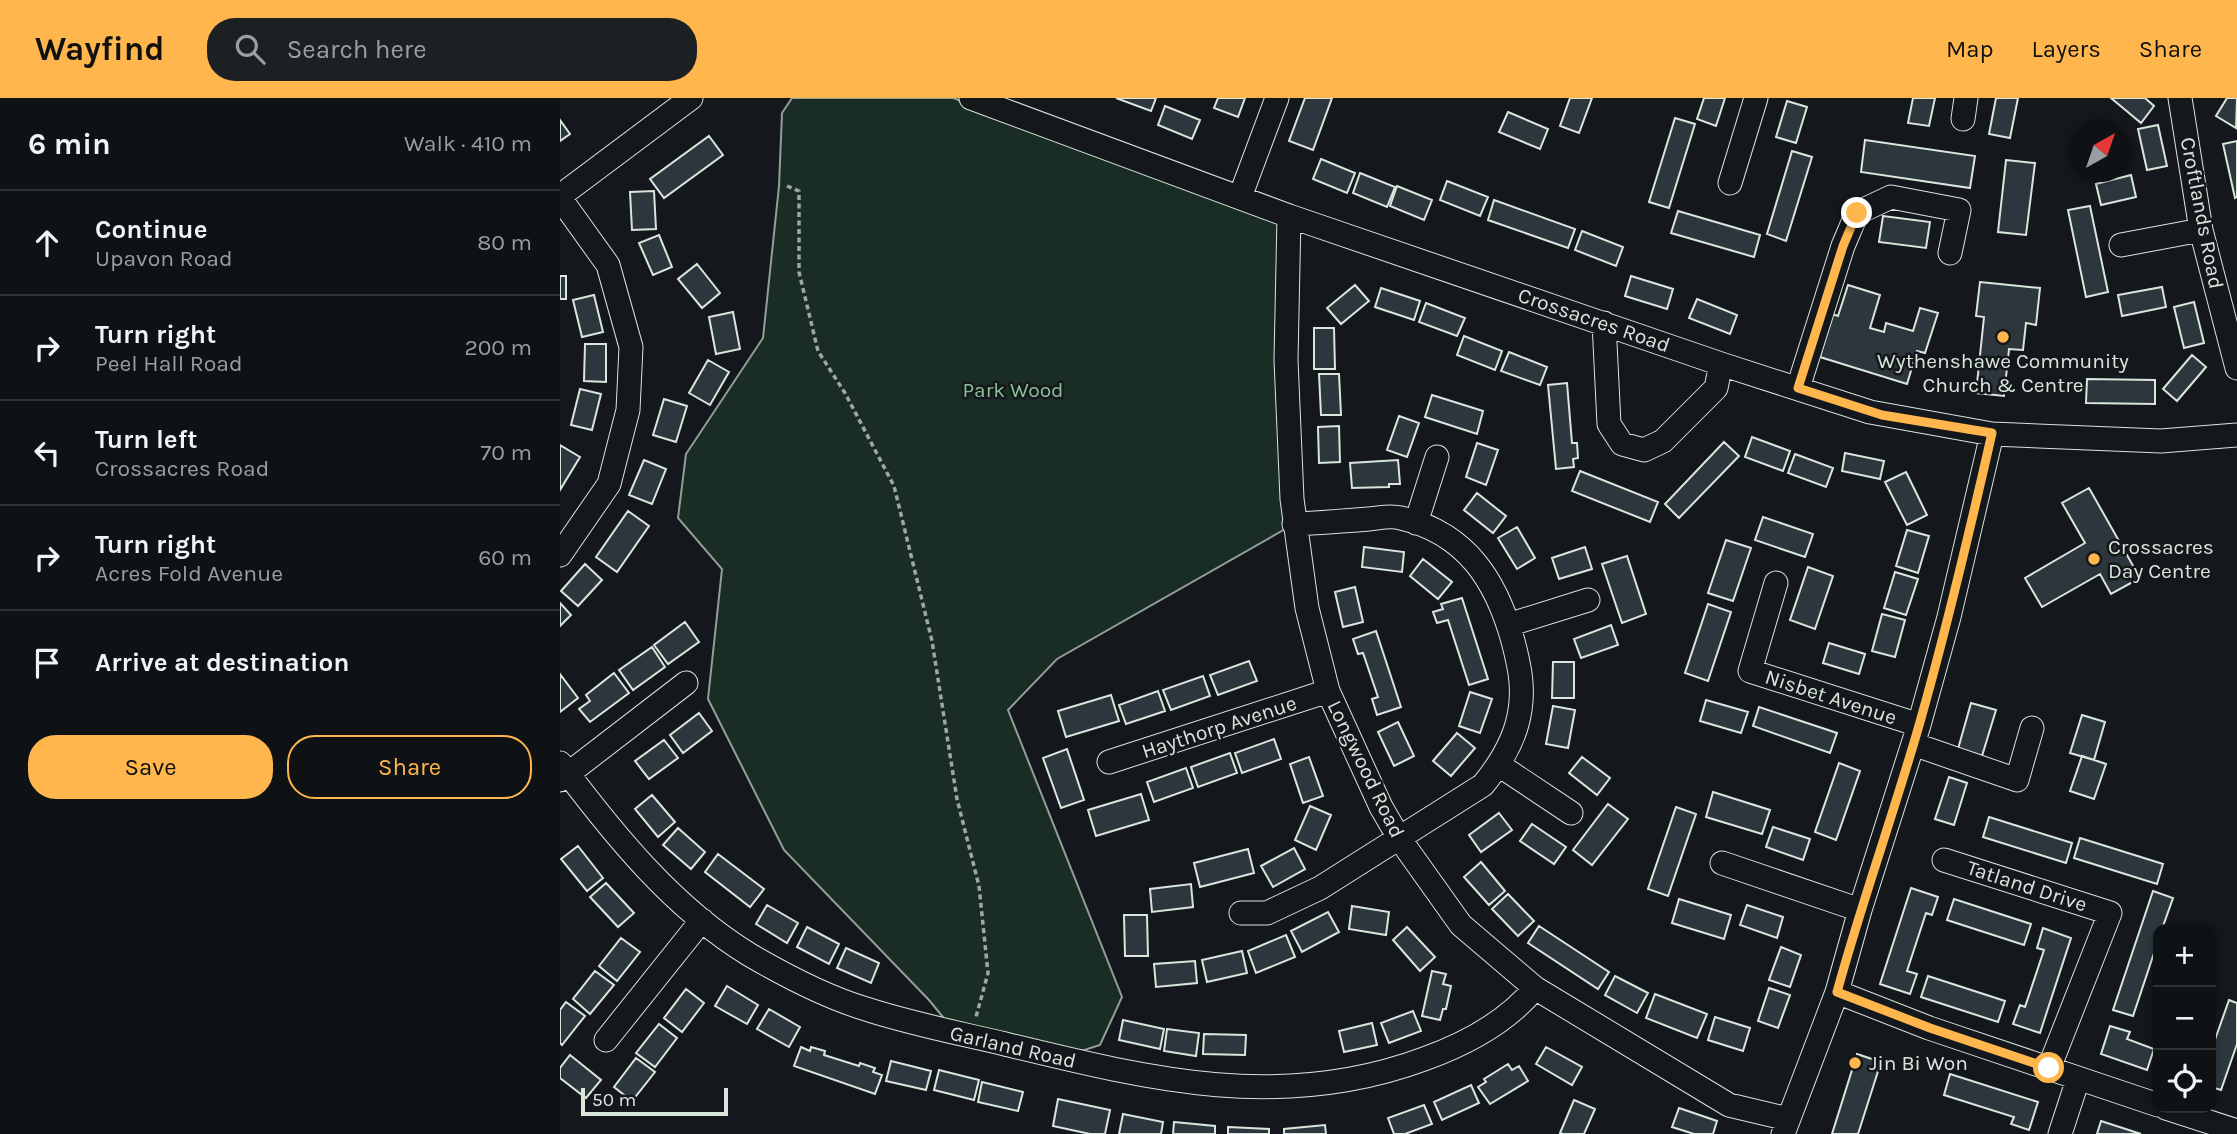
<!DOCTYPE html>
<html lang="en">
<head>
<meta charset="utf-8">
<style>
	:root { --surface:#0f1215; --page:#1d2022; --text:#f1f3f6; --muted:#9b9ea0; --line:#2f3234; --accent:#ffb74d }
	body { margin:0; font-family:Karla,sans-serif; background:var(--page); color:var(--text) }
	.controls { position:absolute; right:21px; bottom:21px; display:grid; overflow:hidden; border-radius:14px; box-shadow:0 2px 5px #0004 }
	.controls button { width:63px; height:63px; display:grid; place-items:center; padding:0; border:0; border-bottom:2px solid var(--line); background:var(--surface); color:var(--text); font:35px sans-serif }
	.compass { position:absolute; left:1509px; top:21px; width:63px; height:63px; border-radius:50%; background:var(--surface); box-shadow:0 2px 5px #0004; rotate:40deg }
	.scale { position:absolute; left:21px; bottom:18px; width:147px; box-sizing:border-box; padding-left:7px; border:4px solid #d8e6dc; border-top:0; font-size:19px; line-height:24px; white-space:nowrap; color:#d8e6dc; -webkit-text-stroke:5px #14181c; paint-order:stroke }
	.stop { position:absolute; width:21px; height:21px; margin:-16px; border:5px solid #ffb74d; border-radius:50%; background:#fff }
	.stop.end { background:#ffb74d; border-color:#fff; box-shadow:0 2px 7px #0008 }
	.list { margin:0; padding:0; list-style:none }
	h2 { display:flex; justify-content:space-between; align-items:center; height:91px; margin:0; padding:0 28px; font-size:30px }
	h2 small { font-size:23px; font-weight:400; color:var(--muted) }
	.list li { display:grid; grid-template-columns:46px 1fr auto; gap:21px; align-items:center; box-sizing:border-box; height:105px; padding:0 28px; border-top:2px solid var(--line) }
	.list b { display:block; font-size:26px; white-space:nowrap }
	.list p { margin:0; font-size:23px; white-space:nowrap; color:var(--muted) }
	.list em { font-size:23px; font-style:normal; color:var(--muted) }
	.actions { display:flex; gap:14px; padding:21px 28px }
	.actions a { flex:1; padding:16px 0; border:2px solid var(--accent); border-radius:28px; text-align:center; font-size:24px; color:var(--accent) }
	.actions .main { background:var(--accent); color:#111 }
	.icon { flex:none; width:38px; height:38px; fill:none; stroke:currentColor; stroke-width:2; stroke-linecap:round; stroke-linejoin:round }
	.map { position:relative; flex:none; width:1677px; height:1036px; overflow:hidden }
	header { display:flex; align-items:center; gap:42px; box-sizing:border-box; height:98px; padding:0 35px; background:var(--accent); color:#111 }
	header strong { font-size:33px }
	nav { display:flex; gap:38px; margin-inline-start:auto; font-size:24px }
	.search { width:490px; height:63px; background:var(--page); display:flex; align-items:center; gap:18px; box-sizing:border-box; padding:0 24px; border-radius:28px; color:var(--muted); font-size:26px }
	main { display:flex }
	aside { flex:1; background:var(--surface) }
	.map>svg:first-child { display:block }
	.green { fill:#1a2d24; stroke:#939e99; stroke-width:2 }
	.building { fill:#2c363c; stroke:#d8e6dc; stroke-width:2 }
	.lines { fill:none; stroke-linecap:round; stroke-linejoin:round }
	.minor-casing { stroke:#d8e6dc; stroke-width:25 }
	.path { stroke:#9da8a2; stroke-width:3.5; stroke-dasharray:5 3.5; stroke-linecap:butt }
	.minor { stroke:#14181c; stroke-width:23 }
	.route { stroke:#ffb74d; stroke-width:9 }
	.poi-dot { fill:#ffb74d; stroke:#14181c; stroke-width:2.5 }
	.labels { text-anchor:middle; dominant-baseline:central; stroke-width:5; stroke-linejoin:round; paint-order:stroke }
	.street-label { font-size:21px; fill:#d8e6dc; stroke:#14181c }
	.poi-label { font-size:21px; fill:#d8e6dc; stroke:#14181c; text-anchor:start }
	.park-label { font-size:21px; fill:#8ac095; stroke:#14181c }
</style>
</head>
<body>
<header>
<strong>Wayfind</strong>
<div class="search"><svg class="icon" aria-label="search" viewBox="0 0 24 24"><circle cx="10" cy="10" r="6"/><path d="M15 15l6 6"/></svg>Search here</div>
<nav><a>Map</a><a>Layers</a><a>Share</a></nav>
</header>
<main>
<aside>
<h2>6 min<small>Walk · 410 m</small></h2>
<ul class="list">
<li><svg class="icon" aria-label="ahead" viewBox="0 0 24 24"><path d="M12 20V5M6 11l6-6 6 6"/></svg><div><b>Continue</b><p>Upavon Road</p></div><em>80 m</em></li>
<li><svg class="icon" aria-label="right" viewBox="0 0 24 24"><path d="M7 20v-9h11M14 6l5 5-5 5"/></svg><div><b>Turn right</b><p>Peel Hall Road</p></div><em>200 m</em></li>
<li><svg class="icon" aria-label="left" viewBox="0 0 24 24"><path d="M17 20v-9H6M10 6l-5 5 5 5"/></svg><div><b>Turn left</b><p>Crossacres Road</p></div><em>70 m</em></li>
<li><svg class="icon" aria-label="right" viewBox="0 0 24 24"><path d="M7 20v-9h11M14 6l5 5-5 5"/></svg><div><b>Turn right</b><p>Acres Fold Avenue</p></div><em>60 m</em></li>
<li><svg class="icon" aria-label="arrive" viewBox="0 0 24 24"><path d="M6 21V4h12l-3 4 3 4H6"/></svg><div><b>Arrive at destination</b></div></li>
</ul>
<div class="actions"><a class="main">Save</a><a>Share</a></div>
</aside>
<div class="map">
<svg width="1677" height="1036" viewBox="0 0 1677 1036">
	<rect width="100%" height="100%" fill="#14181c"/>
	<path class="green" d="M232 0H393L729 118 734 426 497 561 448 612 562 899 540 947 515 955 391 929 369 902 224 752 148 601 162 471 118 420 126 356 203 240 219 88 222 15Z"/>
	<path class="building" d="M556 0H596L591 13Z
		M658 0H685L678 19 654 10Z
		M745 0H772L753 52 729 43Z
		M1010 0H1032L1019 35 1000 28Z
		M1144 0H1165L1156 28 1137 21Z
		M1353 0H1375L1369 28 1348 25Z
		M1436 0H1458L1450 40 1429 36Z
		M1551 0H1585L1594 8 1581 25Z
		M1667 0H1677L1676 30 1656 18Z
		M1227 3 1247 9 1236 45 1216 39Z
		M605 8 640 22 632 41 598 27Z
		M948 14 988 31 980 51 939 34Z
		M1115 20 1135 26 1109 110 1089 104Z
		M0 22 10 36 0 43Z
		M1598 27 1607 68 1587 72 1578 31Z
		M149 38 163 57 104 100 90 81Z
		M1305 42 1415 58 1410 90 1301 74Z
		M1677 43V99L1675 100 1663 46Z
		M1232 53 1252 59 1226 143 1207 136Z
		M761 61 795 75 787 95 753 81Z
		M1446 62 1475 65 1466 137 1438 134Z
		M800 75 835 89 827 109 793 95Z
		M1571 77 1576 99 1541 107 1536 86Z
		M887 83 928 99 920 118 880 102Z
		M837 88 872 102 864 122 830 108Z
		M94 93 96 131 72 132 70 94Z
		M934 102 1015 131 1008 150 928 122Z
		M1530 108 1548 194 1526 199 1508 112Z
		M1118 113 1200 137 1194 159 1111 135Z
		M1323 118 1370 124 1366 150 1319 144Z
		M1022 133 1063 149 1056 168 1015 152Z
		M99 137 112 169 93 177 79 145Z
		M137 166 160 195 142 210 118 181Z
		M0 178H6V201H0Z
		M1071 178 1113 191 1107 211 1065 198Z
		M1420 184 1480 190 1476 227 1466 225 1463 252 1449 251 1444 298 1416 295 1424 219 1416 218Z
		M795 187 809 203 781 226 767 210Z
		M1288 187 1320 197 1310 230 1324 234 1326 225 1353 233 1360 210 1378 215 1365 255 1357 253 1347 286 1260 259 1272 216 1278 218Z
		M1602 189 1606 209 1562 218 1558 197Z
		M821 190 860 203 854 222 815 209Z
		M34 197 43 234 22 239 13 202Z
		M1137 201 1177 217 1170 236 1129 220Z
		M1634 204 1644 245 1624 250 1614 209Z
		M866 205 905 220 897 238 859 224Z
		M173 214 180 251 156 256 149 219Z
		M754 230H774L775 271H754Z
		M904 238 942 253 935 272 897 257Z
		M25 246H46V284L24 283Z
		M949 254 987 269 980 287 941 273Z
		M1632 257 1646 269 1617 303 1603 291Z
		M148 262 169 274 150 307 129 295Z
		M759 276H779L781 317H761Z
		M1527 281 1595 282V306L1526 305Z
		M1007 285 1012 345H1017L1018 360 1013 361 1014 369 996 371 988 287Z
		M20 291 41 296 32 332 11 327Z
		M872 297 923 313 917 336 865 319Z
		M104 301 127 308 116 344 93 337Z
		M839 318 859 325 847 359 827 352Z
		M779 328 780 364 759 365 758 329Z
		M1192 339 1230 353 1223 373 1185 359Z
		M1164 344 1179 358 1119 420 1105 406Z
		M917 345 938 352 926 387 906 379Z
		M0 347 20 359 0 392Z
		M1285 355 1324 363 1320 381 1282 373Z
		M1235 356 1273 370 1266 389 1228 375Z
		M84 362 106 371 92 406 69 397Z
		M838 362 840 386H829V389L792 390 790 365Z
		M1020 373 1098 404 1090 424 1012 393Z
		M1346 374 1367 417 1347 427 1325 384Z
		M1529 390 1580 480 1551 496 1540 476 1482 509 1465 480 1525 445 1502 405Z
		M917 395 946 418 933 435 904 412Z
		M68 413 89 428 57 474 36 459Z
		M1203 419 1253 436 1245 459 1195 442Z
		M957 429 975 460 957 471 938 440Z
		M1347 432 1369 438 1358 475 1336 468Z
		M1166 442 1191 450 1173 503 1148 495Z
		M804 449 844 454 842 474 802 469Z
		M1025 449 1032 471 999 481 992 460Z
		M1067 458 1086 516 1062 525 1042 466Z
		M863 461 892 484 878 501 850 478Z
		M25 466 42 482 18 508 1 493Z
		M1248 469 1273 478 1255 531 1230 522Z
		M1335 474 1358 481 1346 517 1324 510Z
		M795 489 803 524 783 529 775 494Z
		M902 500 928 581 909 587 888 522 877 525 873 514 883 511 881 506Z
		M0 505 11 517 0 528Z
		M1148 506 1171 514 1148 583 1125 575Z
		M1322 516 1345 522 1335 559 1312 553Z
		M125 524 139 544 108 566 94 547Z
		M1051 527 1058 547 1021 560 1014 541Z
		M816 533 841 609 817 617 812 601 818 599 803 555 798 556 793 541Z
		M1269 545 1305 556 1299 576 1263 565Z
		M92 549 105 569 73 592 59 572Z
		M689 563 697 583 658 597 650 577Z
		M993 564H1014V600H992Z
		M54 575 69 595 30 624 19 611 30 603 26 597Z
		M0 576 18 600 0 614Z
		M643 578 650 598 611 612 603 592Z
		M598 593 605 613 566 626 559 607Z
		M910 594 932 601 920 635 899 628Z
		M551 597 559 623 506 639 498 613Z
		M1146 602 1188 614 1181 635 1140 623Z
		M1411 605 1436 612 1422 658 1398 651Z
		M993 608 1015 612 1008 650 986 646Z
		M1199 609 1277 635 1270 655 1193 628Z
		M139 615 152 633 123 655 110 637Z
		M1522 617 1545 624 1534 662 1510 655Z
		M838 624 854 658 834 668 818 634Z
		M897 635 915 650 891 678 873 663Z
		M714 641 721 661 682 675 675 655Z
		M104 642 118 660 89 681 75 663Z
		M507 651 524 702 501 710 483 660Z
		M670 655 677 675 638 689 631 669Z
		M1522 658 1546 666 1534 701 1510 693Z
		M749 659 763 698 743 705 730 666Z
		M1022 659 1050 680 1037 697 1009 675Z
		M1279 665 1300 673 1276 742 1255 734Z
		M626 670 633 690 594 704 587 684Z
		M1389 679 1407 685 1394 727 1375 721Z
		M1153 694 1210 712 1202 736 1146 719Z
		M581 696 589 722 536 738 528 712Z
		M92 697 115 724 98 739 75 711Z
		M1048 706 1068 721 1032 767 1013 752Z
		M750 708 771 717 756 752 735 742Z
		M1116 709 1136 716 1108 798 1088 791Z
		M939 715 952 732 921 754 909 737Z
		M1429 719 1512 745 1506 765 1423 739Z
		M972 726 1006 749 994 766 960 743Z
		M1213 729 1250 741 1243 762 1206 749Z
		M118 730 145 754 131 771 103 747Z
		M1520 740 1603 766 1597 786 1514 760Z
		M18 748 43 780 27 793 1 761Z
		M734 750 745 771 713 789 701 768Z
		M688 751 694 775 640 789 634 765Z
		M158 756 204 791 190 809 145 774Z
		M921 764 945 793 929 807 904 779Z
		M46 785 74 815 58 829 30 799Z
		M631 786 633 809 592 814 590 791Z
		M1351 790 1378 799 1372 817 1366 815 1347 873 1357 876 1350 896 1320 886Z
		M1593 793 1613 800 1602 831H1598V843L1573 918 1553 912Z
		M948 796 974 823 958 838 932 811Z
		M1119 801 1171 817 1164 841 1112 825Z
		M1394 801 1471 826 1464 847 1387 822Z
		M207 807 238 825 227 845 196 826Z
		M1187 807 1223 819 1217 840 1180 827Z
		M792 808 829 814 826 837 789 831Z
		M768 814 779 834 742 854 731 833Z
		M564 817H587L588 858H565Z
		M979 828 1049 874 1038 891 968 845Z
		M247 829 279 846 269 866 237 849Z
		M847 829 875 859 860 873 833 842Z
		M1483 830 1511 840 1480 935 1453 926 1460 907 1465 909 1484 852 1477 850Z
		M726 837 735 859 696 875 688 853Z
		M61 840 80 854 57 883 39 868Z
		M1221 849 1241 857 1230 889 1209 882Z
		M286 850 319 865 311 885 277 870Z
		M682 853 687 875 647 884 642 862Z
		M635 863 637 885 596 889 594 866Z
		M35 873 54 887 30 916 13 901Z
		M872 873 886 876 883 886 891 888 886 911H883L880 922 862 918Z
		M1055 878 1088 895 1077 915 1045 897Z
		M1368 878 1445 903 1438 924 1361 899Z
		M167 888 198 907 187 926 155 908Z
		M1209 890 1230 897 1218 930 1198 923Z
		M126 891 144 905 122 934 104 920Z
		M1095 896 1147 916 1137 940 1086 920Z
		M1669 902 1677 905V946L1661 992 1651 989V953Z
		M6 904 25 918 2 947 0 945V912Z
		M209 911 240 929 229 949 197 931Z
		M853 913 861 933 829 945 821 925Z
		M1155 919 1190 930 1183 953 1148 942Z
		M563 922 604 931 600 951 559 942Z
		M812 925 817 947 784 954 779 933Z
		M99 926 117 940 95 969 76 955Z
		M1550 928 1570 934 1567 941 1594 951 1587 972 1541 956Z
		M607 931 639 935 636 958 604 953Z
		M644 936 686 937 685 957 643 956Z
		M241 949 250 953 251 949 265 953 264 957 299 968 300 965 315 970 313 974 322 977 315 996 234 968Z
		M986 949 1022 969 1012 987 976 966Z
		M1297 956 1321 964 1298 1036H1272Z
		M10 957 41 982 26 1000 0 980V970Z
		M76 960 95 974 72 1003 54 989Z
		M331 963 371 973 366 992 326 983Z
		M948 966 952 972 959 968 968 983 930 1006 918 989 926 984 924 981Z
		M379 972 419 982 414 1002 374 992Z
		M1390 976 1478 1004 1469 1032 1451 1026 1454 1019 1384 997Z
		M422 984 463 994 458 1013 418 1004Z
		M911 987 919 1005 882 1022 874 1004Z
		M498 1001 550 1012 545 1036H530L493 1028Z
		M1014 1002 1035 1011 1024 1036H1003L1000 1035Z
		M864 1007 872 1026 845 1036H834L828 1020Z
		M1119 1010 1157 1023 1153 1036H1134L1112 1029Z
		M563 1016 603 1024 601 1036H559Z
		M1541 1023 1581 1036H1537Z
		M614 1024 655 1028V1036H613Z
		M765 1027 766 1036H724V1031Z
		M668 1029 709 1031V1036H668Z"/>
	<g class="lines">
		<defs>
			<path id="minor" d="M411 0 729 118 1161 266 1310 314 1432 336 1601 343 1677 337
				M1620 0 1641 132 1677 270
				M1403 21 1406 0
				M1170 85 1196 0
				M0 98 131 0
				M680 99 717 0
				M0 100 48 167 71 249 68 312 49 386 0 457
				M729 118 726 262 732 401 747 510 768 593 821 709 839 740 901 827 975 890 1169 1007 1228 1021
				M1561 147 1641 132
				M1044 225 1049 326 1062 346 1084 352 1103 343 1156 290 1161 266
				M1238 290 1283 148 1297 115 1331 99 1399 112 1390 155
				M856 425 877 359
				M1216 485 1190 573 1359 627
				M948 527 1028 502
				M1353 646 1457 682 1472 630
				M549 664 768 593
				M0 665C54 737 113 810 190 857 226 878 266 899 306 911 352 926 399 935 445 946 589 981 721 1014 864 961 906 946 947 924 975 890
				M939 667 1011 715
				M0 682 126 585
				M1384 762 1550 815 1489 970
				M1162 765 1300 812
				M681 815H707L760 790 923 687C941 665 956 641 960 612 964 588 959 566 953 543 936 482 906 435 841 420 831 417 819 420 809 421 784 423 759 425 734 426
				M1277 894 1369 930 1598 1007
				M46 942 142 822
				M1606 1010 1677 1033
				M1223 1036 1277 894 1300 812 1359 627 1389 519 1432 336
				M1500 1036 1518 981"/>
		</defs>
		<use href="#minor" class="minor-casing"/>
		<path class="path" d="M227 88 239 93V174L258 253 285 295 334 388 372 543 397 701 419 788 428 875 416 919"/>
		<use href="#minor" class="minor"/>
	</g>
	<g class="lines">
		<path class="route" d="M1297 115 1283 148 1238 290 1322 317 1432 335C1410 432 1387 529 1360 624 1334 715 1302 803 1277 894L1370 930 1489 970"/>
	</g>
	<g class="poi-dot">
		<circle cx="1443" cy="239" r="7"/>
		<circle cx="1534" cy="461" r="7"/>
		<circle cx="1295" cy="965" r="7"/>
	</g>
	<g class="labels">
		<g class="street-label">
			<text transform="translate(1642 115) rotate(79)">Croftlands Road</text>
			<text transform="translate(1034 222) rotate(19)">Crossacres Road</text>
			<text transform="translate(1271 599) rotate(18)">Nisbet Avenue</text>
			<text transform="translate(659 629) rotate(-18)">Haythorp Avenue</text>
			<text transform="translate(806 671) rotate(64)">Longwood Road</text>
			<text transform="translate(1467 788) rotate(18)">Tatland Drive</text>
			<text transform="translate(453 949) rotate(13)">Garland Road</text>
		</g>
		<g class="poi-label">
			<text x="1443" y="263" text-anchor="middle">Wythenshawe Community<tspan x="1443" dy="24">Church &amp; Centre</tspan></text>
			<text x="1548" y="449">Crossacres<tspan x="1548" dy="24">Day Centre</tspan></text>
			<text x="1309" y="965">Jin Bi Won</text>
		</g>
		<g class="park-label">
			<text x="453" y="292">Park Wood</text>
		</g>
	</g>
</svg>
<div class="controls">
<button>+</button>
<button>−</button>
<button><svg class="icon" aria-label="locate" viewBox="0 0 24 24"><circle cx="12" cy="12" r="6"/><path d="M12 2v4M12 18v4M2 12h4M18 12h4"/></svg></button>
</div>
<svg class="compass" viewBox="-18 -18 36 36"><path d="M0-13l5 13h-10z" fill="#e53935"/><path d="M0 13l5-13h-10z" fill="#9b9ea0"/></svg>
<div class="scale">50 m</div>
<div class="stop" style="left:1489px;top:970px"></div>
<div class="stop end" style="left:1297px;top:115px"></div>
</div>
</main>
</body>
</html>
